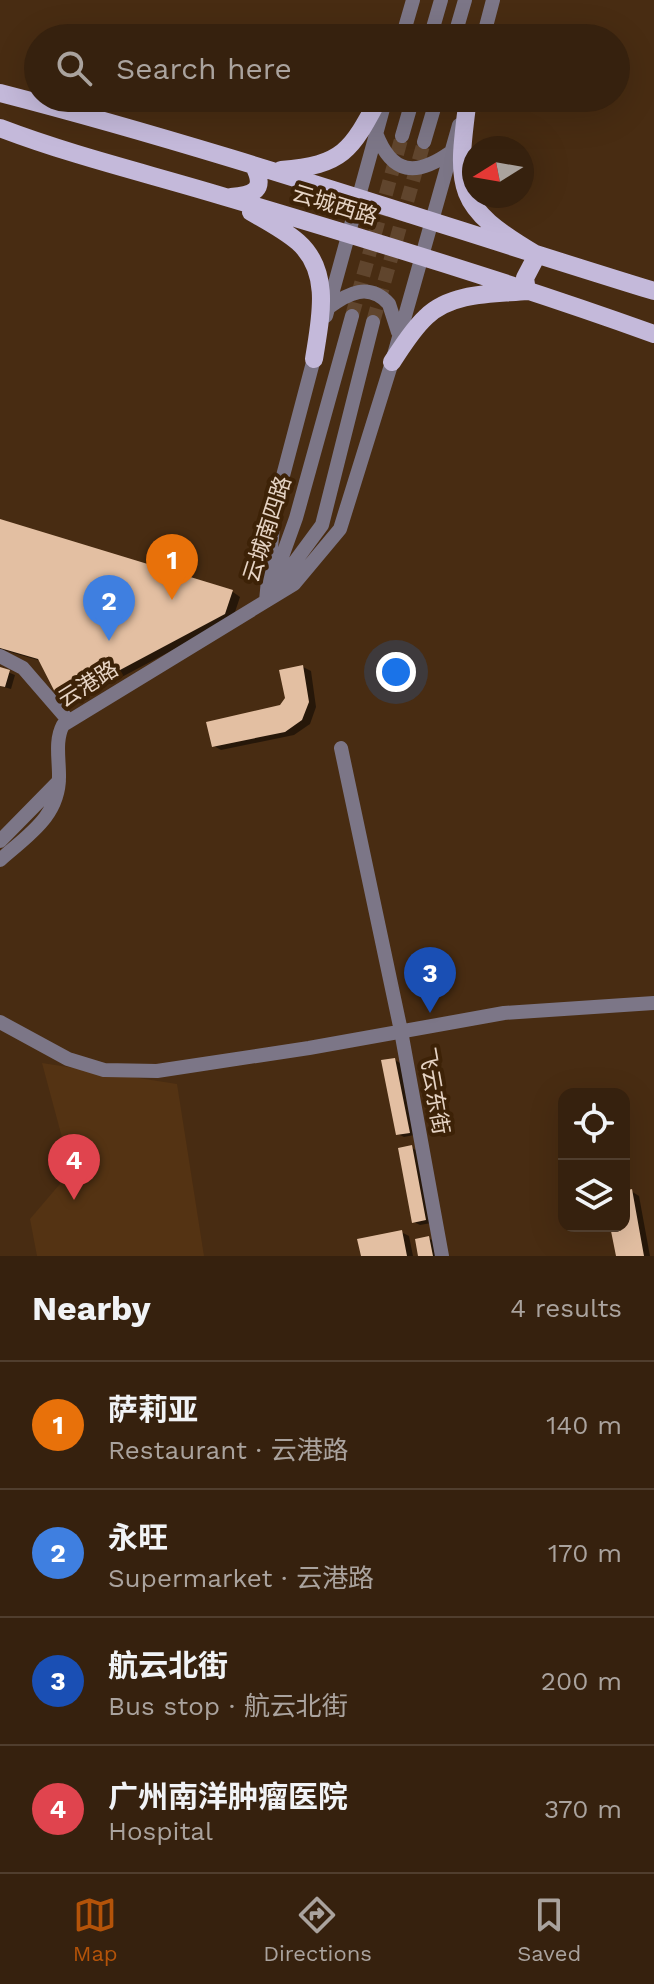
<!DOCTYPE html>
<html lang="en">
<head>
<meta charset="utf-8">
<style>
	:root { --surface:#36210e; --page:#3d2917; --text:#f1f3f6; --muted:#aaa39e; --line:#503e2e; --accent:#b45309 }
	body { margin:0; font-family:"Work Sans","Noto Sans SC",sans-serif; background:var(--page); color:var(--text) }
	.controls { position:absolute; right:24px; bottom:24px; display:grid; overflow:hidden; border-radius:16px; box-shadow:0 8px 32px #0002 }
	.controls button { width:72px; height:72px; display:grid; place-items:center; padding:0; border:0; border-bottom:2px solid var(--line); background:var(--surface); color:var(--text); font:40px sans-serif }
	.compass { position:absolute; left:462px; top:136px; width:72px; height:72px; border-radius:50%; background:var(--surface); box-shadow:0 8px 32px #0002; rotate:259deg }
	.you { position:absolute; left:396px; top:672px; width:28px; height:28px; margin:-20px; border:6px solid #fff; border-radius:50%; background:#1a73e8; box-shadow:0 0 0 12px #1a73e833 }
	.badge { display:grid; place-items:center; width:52px; height:52px; border-radius:50%; background:var(--accent); color:#fff; font-size:26px; font-weight:700 }
	.pin { position:absolute; translate:-50% -66px; filter:drop-shadow(0 2px 4px #0008) }
	.pin::after { content:''; position:absolute; top:42px; width:28px; height:24px; background:inherit; clip-path:polygon(0 0,100% 0,50% 100%) }
	.list { margin:0; padding:0; list-style:none }
	h2 { display:flex; justify-content:space-between; align-items:center; height:104px; margin:0; padding:0 32px; font-size:34px }
	h2 small { font-size:26px; font-weight:400; color:var(--muted) }
	.list li { display:grid; grid-template-columns:52px 1fr auto; gap:24px; align-items:center; box-sizing:border-box; height:128px; padding:0 32px; border-top:2px solid var(--line) }
	.list b { display:block; font-size:30px; white-space:nowrap }
	.list p { margin:0; font-size:26px; white-space:nowrap; color:var(--muted) }
	.list em { font-size:26px; font-style:normal; color:var(--muted) }
	.icon { flex:none; width:44px; height:44px; fill:none; stroke:currentColor; stroke-width:2; stroke-linecap:round; stroke-linejoin:round }
	.map { position:relative; flex:none; width:654px; height:1256px; overflow:hidden }
	.search { position:absolute; background:var(--surface); box-shadow:0 8px 32px #0002; left:24px; right:24px; top:24px; height:88px; display:flex; align-items:center; gap:20px; box-sizing:border-box; padding:0 28px; border-radius:44px; color:var(--muted); font-size:30px }
	.sheet { height:616px; background:var(--surface) }
	nav { display:flex; justify-content:space-around; align-items:center; box-sizing:border-box; height:112px; border-top:2px solid var(--line); background:var(--surface); font-size:22px; color:var(--muted) }
	nav a { display:grid; justify-items:center; gap:4px }
	nav .on { color:var(--accent) }
	.map>svg:first-child { display:block }
	.built { fill:#543313 }
	.shadow { fill:#0007 }
	.building { fill:#e3bfa2 }
	.lines { fill:none; stroke-linecap:round; stroke-linejoin:round }
	.minor-tunnel { stroke:#60452d; stroke-width:14; stroke-dasharray:14 7; stroke-linecap:butt }
	.minor { stroke:#7c7687; stroke-width:14 }
	.major { stroke:#c4b9da; stroke-width:18 }
	.labels { text-anchor:middle; dominant-baseline:central; stroke-width:8; stroke-linejoin:round; paint-order:stroke }
	.street-label { font-size:22px; fill:#e6d4c5; stroke:#3d2207 }
</style>
</head>
<body>
<div class="map">
<svg width="654" height="1256" viewBox="0 0 654 1256">
	<rect width="100%" height="100%" fill="#482c12"/>
	<path class="built" d="M42 1063 177 1084 204 1256H37L30 1219 71 1171Z"/>
	<path class="shadow" d="M0 521 233 592 240 597 233 618 69 705 62 700 41 661 0 649Z
		M303 667 311 671 316 707 310 724 294 735 221 750 214 746 281 707Z
		M0 669 15 675 11 689 0 686Z
		M395 1060 400 1063 414 1135 404 1137 398 1134Z
		M411 1147 417 1151 431 1223 420 1225 414 1222Z
		M631 1191 639 1196 650 1256H618L612 1226H624V1193Z
		M401 1232 409 1236 413 1256H363Z
		M428 1238 434 1241 437 1256H420Z"/>
	<path class="building" d="M0 519 233 590 225 614 60 702 38 659 0 648Z
		M303 665 309 702 302 720 285 732 212 747 206 722 280 705 285 698 279 670Z
		M0 667 10 670 5 687 0 686Z
		M395 1058 410 1133 396 1135 381 1060Z
		M412 1145 426 1220 412 1223 398 1148Z
		M632 1189 644 1256H616L610 1226H624V1191Z
		M402 1230 407 1256H361L357 1239Z
		M429 1236 433 1256H418L415 1239Z"/>
	<g class="lines">
		<path class="minor-tunnel" d="M352 316 402 136
			M373 322 424 142"/>
		<path class="minor" d="M402 38 413 0
			M430 38 441 0
			M454 38 465 0
			M483 38 493 0
			M376 133C392 175 416 177 451 152
			M402 136 413 98
			M424 142 437 98
			M328 308C348 293 369 282 389 304L398 332
			M326 316 386 98
			M273 582 296 518 352 316
			M271 594 322 525 373 322
			M266 601 275 506 316 351
			M0 656 23 668 68 720
			M341 748 401 1031 442 1256
			M0 841 59 781
			M0 860C28 835 60 816 59 775 59 758 55 740 63 725L294 584 340 529 392 362 459 125
			M0 1022 68 1059 104 1070 157 1071 309 1048 504 1013 654 1003"/>
		<path class="major" d="M0 93C221 150 436 224 654 291
			M0 128C76 157 154 175 232 199 373 241 515 284 654 334
			M281 170C343 165 351 151 379 98
			M231 197C254 195 266 190 254 166
			M251 212C267 221 284 230 298 242 332 272 320 320 314 359
			M392 362C402 347 412 330 426 317 451 292 494 294 527 291L525 278 537 255C454 206 456 190 468 98"/>
	</g>
	<g class="labels">
		<g class="street-label">
			<text transform="translate(335 205) rotate(17)">云城西路</text>
			<text transform="translate(267 529) rotate(-72)">云城南四路</text>
			<text transform="translate(88 684) rotate(-32)">云港路</text>
			<text transform="translate(434 1091) rotate(80)">飞云东街</text>
		</g>
	</g>
</svg>
<div class="controls">
<button><svg class="icon" aria-label="locate" viewBox="0 0 24 24"><circle cx="12" cy="12" r="6"/><path d="M12 2v4M12 18v4M2 12h4M18 12h4"/></svg></button>
<button><svg class="icon" aria-label="layers" viewBox="0 0 24 24"><path d="M12 4l9 5-9 5-9-5zM3 14l9 5 9-5"/></svg></button>
</div>
<svg class="compass" viewBox="-18 -18 36 36"><path d="M0-13l5 13h-10z" fill="#e53935"/><path d="M0 13l5-13h-10z" fill="#aaa39e"/></svg>
<div class="you"></div>
<div class="pin badge" style="left:172px;top:600px;background:#e8710a">1</div>
<div class="pin badge" style="left:109px;top:641px;background:#3f7fe0">2</div>
<div class="pin badge" style="left:430px;top:1013px;background:#1a4fb4">3</div>
<div class="pin badge" style="left:74px;top:1200px;background:#e0444e">4</div>
<div class="search"><svg class="icon" aria-label="search" viewBox="0 0 24 24"><circle cx="10" cy="10" r="6"/><path d="M15 15l6 6"/></svg>Search here</div>
</div>
<section class="sheet">
<h2>Nearby<small>4 results</small></h2>
<ul class="list">
<li><span class="badge" style="background:#e8710a">1</span><div><b>萨莉亚</b><p>Restaurant · 云港路</p></div><em>140 m</em></li>
<li><span class="badge" style="background:#3f7fe0">2</span><div><b>永旺</b><p>Supermarket · 云港路</p></div><em>170 m</em></li>
<li><span class="badge" style="background:#1a4fb4">3</span><div><b>航云北街</b><p>Bus stop · 航云北街</p></div><em>200 m</em></li>
<li><span class="badge" style="background:#e0444e">4</span><div><b>广州南洋肿瘤医院</b><p>Hospital</p></div><em>370 m</em></li>
</ul>
</section>
<nav>
<a class="on"><svg class="icon" aria-label="map" viewBox="0 0 24 24"><path d="M3 6l6-2 6 2 6-2v14l-6 2-6-2-6 2zM9 4v14M15 6v14"/></svg>Map</a>
<a><svg class="icon" aria-label="directions" viewBox="0 0 24 24"><path d="M12 3l9 9-9 9-9-9zM9 14v-3h6M13 9l2 2-2 2"/></svg>Directions</a>
<a><svg class="icon" aria-label="saved" viewBox="0 0 24 24"><path d="M7 4h10v16l-5-4-5 4z"/></svg>Saved</a>
</nav>
</body>
</html>
